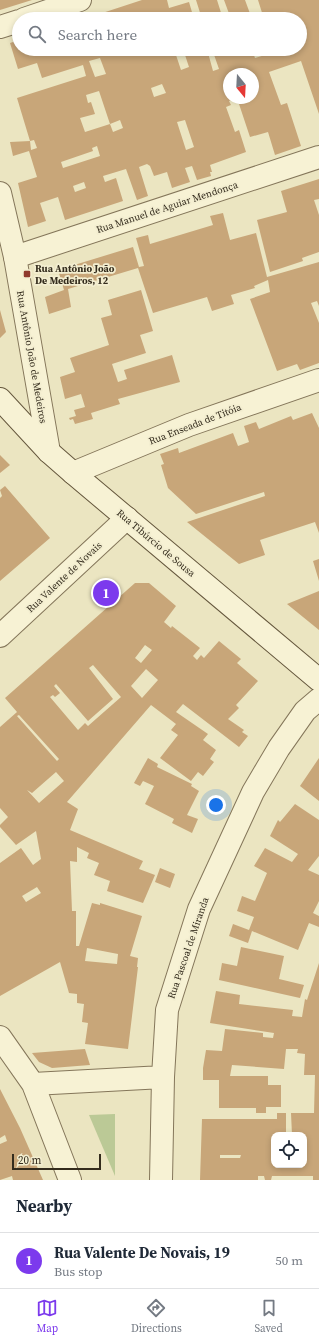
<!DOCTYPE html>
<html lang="en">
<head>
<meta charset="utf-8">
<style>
	:root { --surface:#fff; --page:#f6f6f7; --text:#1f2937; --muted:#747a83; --line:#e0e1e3; --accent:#7c3aed }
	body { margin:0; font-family:"Source Serif 4",serif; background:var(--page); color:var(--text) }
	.controls { position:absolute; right:12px; bottom:12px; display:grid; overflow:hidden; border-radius:8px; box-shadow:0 2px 6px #0003 }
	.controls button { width:36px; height:36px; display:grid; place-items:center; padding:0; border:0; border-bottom:1px solid var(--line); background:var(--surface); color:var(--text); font:20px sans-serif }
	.compass { position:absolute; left:223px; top:68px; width:36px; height:36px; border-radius:50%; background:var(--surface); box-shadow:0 2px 6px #0003; rotate:162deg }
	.scale { position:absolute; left:12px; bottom:10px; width:89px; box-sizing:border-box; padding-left:4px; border:2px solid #342c1d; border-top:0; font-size:11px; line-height:14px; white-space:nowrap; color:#342c1d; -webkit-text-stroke:3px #f3eed0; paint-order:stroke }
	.you { position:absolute; left:216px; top:805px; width:14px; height:14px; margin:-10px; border:3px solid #fff; border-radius:50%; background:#1a73e8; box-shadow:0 0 0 6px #1a73e833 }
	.badge { display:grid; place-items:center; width:26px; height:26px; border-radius:50%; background:var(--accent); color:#fff; font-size:13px; font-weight:700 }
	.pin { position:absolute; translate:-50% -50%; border:2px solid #fff; box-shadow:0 1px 4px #0006 }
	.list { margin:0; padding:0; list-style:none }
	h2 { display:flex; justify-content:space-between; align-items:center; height:52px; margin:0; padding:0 16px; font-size:17px }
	h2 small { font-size:13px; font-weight:400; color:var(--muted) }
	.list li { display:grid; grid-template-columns:26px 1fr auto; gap:12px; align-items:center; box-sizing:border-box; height:56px; padding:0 16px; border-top:1px solid var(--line) }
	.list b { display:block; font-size:15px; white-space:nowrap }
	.list p { margin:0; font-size:13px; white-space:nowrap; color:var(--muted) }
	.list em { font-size:13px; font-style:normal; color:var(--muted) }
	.icon { flex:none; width:22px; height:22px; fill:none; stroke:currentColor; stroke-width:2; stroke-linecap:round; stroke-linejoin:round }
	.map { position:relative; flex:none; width:319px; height:1180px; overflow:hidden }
	.search { position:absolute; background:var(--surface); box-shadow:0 2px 6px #0003; left:12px; right:12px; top:12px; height:44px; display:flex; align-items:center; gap:10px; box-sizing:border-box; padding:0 14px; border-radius:22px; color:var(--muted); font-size:15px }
	.sheet { height:108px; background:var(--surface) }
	nav { display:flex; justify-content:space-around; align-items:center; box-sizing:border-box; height:56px; border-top:1px solid var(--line); background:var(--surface); font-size:11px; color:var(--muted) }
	nav a { display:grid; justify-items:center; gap:2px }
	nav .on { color:var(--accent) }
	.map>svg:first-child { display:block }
	.green { fill:#bbc996 }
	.building { fill:#c8a679; fill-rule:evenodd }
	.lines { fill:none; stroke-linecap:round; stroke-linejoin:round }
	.minor-casing { stroke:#84765a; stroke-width:24 }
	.tertiary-casing { stroke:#84765a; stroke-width:24 }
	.secondary-casing { stroke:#65573d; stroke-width:24 }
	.minor { stroke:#f7f2d4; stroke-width:22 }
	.tertiary { stroke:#f7f2d4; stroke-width:22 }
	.secondary { stroke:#f7f2d4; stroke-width:22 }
	.poi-dot { fill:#903b2d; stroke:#f3eed0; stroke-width:1.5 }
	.labels { text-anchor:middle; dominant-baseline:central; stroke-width:3.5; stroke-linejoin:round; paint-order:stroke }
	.street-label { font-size:10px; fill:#342c1d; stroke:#f3eed0 }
	.poi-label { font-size:10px; font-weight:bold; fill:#342c1d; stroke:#f3eed0; text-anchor:start }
</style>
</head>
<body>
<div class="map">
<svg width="319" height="1180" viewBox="0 0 319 1180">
	<rect width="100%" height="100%" fill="#ebe5c1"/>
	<path class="green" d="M115 1114V1176L89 1115Z"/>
	<path class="building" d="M0 0H32L0 10Z
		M142 0H167L169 8 189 2 194 19H84Z
		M196 0H217L223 19H202Z
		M224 0H245L252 19H231Z
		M258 0H319V114L301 61 269 72 281 105 287 103 301 146 275 155 268 132 250 137 237 98H253V74H229V98H236L229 101 231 105 226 107 235 132 239 130 246 152 210 165 212 172H210L211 176 197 180 192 166 185 168 190 182 172 188 167 172 154 176 150 166 147 164 139 167 148 196 137 200 126 169 103 176 105 182 116 178 123 201 65 220 58 197 40 203 46 221 28 227 18 183 37 177 29 151 13 156 10 142 30 141 31 150 37 148 34 140 30 141 17 98 86 76 83 65 42 78 37 63 18 69 10 43 19 40V49H174L181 70 189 67 183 49H207L213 71 219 69 212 49H232L233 53 241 51 240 49H261L253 52 255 58 285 49H300V19H264ZM100 58 106 74 95 77 89 61ZM162 84 166 93 154 97 151 88ZM99 91 110 124 120 120 123 128 113 132 110 124 85 132 80 118 95 114 91 102 88 103 86 95ZM185 120 194 147 186 150 177 122ZM97 146 100 156 63 168 61 162 93 151 92 148ZM84 182 86 188 75 192 73 186Z
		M319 179V199L314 200 319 215V252L302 258 303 261 270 272 257 220 287 212 281 191Z
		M223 213 230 240 256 233 267 277 319 262V306L317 301 311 303 319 323V363L300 370 297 364 277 371 250 299 270 292 268 280 254 286 255 288 231 295 234 304 212 311 207 297 153 313 138 268 68 289 71 307 49 314 45 297 64 290 58 270 133 247 139 267 144 266 136 238 148 235 150 244 213 225 210 216Z
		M141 290 153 331 140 335 146 353 112 364 118 382 127 379 124 370 172 355 180 382 118 399 120 404 91 413 93 419 75 424 73 419 70 420 69 418 76 416 74 410 85 407 81 394 65 399 60 377 75 372 70 358 109 345 101 318 112 315 108 300Z
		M0 310 6 332 0 338Z
		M312 413 319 428V533L315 522 260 540 265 555 239 564 187 522 265 496 264 492 196 514 168 488 161 465 164 464 160 454 178 448 179 453 233 433 238 446 249 442 244 426 256 422 259 429 291 416 293 420Z
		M0 455 10 465 0 473Z
		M5 486 50 538 0 581V498L2 496 0 490Z
		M319 559V581L313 561Z
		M135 583H149L176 606 164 622 171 628 172 626 200 648 193 656 197 660 201 655 204 658 219 641 241 659 237 663 258 681 236 705 239 708 228 719 244 730 242 732 248 736 239 747 183 704 176 712 208 734 203 740 216 750 210 759 214 762 203 776 198 772 191 781 160 758 178 735 171 730 176 724 151 705 67 802 78 809 70 830 143 861 139 869 155 875 143 903 107 891 110 881 94 875 99 863 87 858 89 853 77 847V862L70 861 72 911H76V946H79L92 903 100 905V903L142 916 130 956 138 958 137 967H138L128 1049 85 1044 88 1023 82 1022 84 1004 77 1003V994L69 993 60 962 0 996V863L21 848 33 865 41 859 36 831 16 845 0 827V825L8 817 0 808V727L17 712 5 698ZM145 645 152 650 141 663 135 658ZM93 665 121 697 88 726 85 723 78 730 50 697 53 695 55 697 60 693 54 686 56 684 88 721 113 699 89 668ZM146 669 158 680 142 698 131 686ZM19 715 59 759 57 761 17 716ZM56 772 64 781 39 803 27 790 32 793ZM37 887 41 893 26 902 22 896ZM87 948 118 954 117 964 85 961Z
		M319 591V630L287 604Z
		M148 758 158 764 157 767 192 784 191 786 199 791 187 815 198 819 192 833 172 823 174 819 145 804 154 786 143 781 140 786 134 783Z
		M319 758V801L300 786Z
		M295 804 319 820V856L308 870 319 875V901L313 913 319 916V927L309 923 298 950 252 931 248 943 229 936 233 924 249 930 254 917 237 911 242 896 255 901 267 873 254 866 265 848 292 862 298 854 270 836 278 820 280 822Z
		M160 868 175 874 170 888 155 882Z
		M241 947 284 956 279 979 304 985 300 998 219 980 222 963 237 966Z
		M319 963V1180H313V1176H272L271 1180H265L264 1176H258V1180H200L202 1119H277V1113H286V1135H274V1165H304V1135H292L291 1113H314L315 1075H304L305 1054 297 1053 298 1049H286L284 1069 232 1065 230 1076H268V1085H281V1107H266V1113H256V1108H219V1080H203V1068L206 1050 222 1051 225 1029 263 1033V1037L273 1038 274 1033 210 1023 216 991 240 995 239 1004 293 1010 292 1016 302 1017 305 999 307 1000ZM220 1155H241L240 1158H220Z
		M85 1049 90 1065 52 1068 39 1062 32 1053Z
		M0 1089 20 1128 43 1180H13L12 1176 0 1180V1144L7 1141 5 1135 0 1138Z"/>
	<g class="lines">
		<defs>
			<path id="minor" d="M24 19 80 0
				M0 27 19 21
				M15 257 319 157
				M73 473 189 425 319 380
				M0 1037 33 1084 70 1180
				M33 1084 163 1077
				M161 1180 163 1077 167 1010 199 909 253 792 279 748 305 711 319 699"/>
			<path id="tertiary" d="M0 193 15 257 49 452
				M0 636 127 518"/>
			<path id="secondary" d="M0 399 49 452 73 473 319 680"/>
		</defs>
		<use href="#minor" class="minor-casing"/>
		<use href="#tertiary" class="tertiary-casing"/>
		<use href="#secondary" class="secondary-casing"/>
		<use href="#minor" class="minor"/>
		<use href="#tertiary" class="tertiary"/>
		<use href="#secondary" class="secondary"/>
	</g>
	<rect class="poi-dot" x="23" y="270" width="8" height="8" rx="2"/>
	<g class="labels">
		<g class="street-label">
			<text transform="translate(167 207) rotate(-18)">Rua Manuel de Aguiar Mendonça</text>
			<text transform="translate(32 357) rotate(80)">Rua Antônio João de Medeiros</text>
			<text transform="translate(195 424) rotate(-21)">Rua Enseada de Titóia</text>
			<text transform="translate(156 543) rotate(40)">Rua Tibúrcio de Sousa</text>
			<text transform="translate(64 577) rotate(-43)">Rua Valente de Novais</text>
			<text transform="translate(188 948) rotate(-71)">Rua Pascoal de Miranda</text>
		</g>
		<g class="poi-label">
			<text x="35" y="268">Rua Antônio João<tspan x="35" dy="12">De Medeiros, 12</tspan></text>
		</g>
	</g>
</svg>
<div class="controls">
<button><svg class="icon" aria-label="locate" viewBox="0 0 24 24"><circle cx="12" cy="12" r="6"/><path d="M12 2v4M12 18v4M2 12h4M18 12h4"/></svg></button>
</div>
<svg class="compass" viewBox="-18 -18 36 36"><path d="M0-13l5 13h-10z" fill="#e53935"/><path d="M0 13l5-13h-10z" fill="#747a83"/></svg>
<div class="scale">20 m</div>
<div class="you"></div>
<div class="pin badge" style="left:106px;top:593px">1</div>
<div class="search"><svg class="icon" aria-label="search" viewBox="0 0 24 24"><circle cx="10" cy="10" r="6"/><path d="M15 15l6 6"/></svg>Search here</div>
</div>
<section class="sheet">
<h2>Nearby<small></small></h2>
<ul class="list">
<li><span class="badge">1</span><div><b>Rua Valente De Novais, 19</b><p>Bus stop</p></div><em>50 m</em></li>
</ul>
</section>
<nav>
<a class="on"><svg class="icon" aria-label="map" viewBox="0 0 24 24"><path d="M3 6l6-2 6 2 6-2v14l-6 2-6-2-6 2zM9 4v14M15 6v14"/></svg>Map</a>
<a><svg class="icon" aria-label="directions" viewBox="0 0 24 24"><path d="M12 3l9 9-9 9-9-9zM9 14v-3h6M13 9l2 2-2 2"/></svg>Directions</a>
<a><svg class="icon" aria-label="saved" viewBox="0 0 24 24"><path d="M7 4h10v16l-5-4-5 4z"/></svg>Saved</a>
</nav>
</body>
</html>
